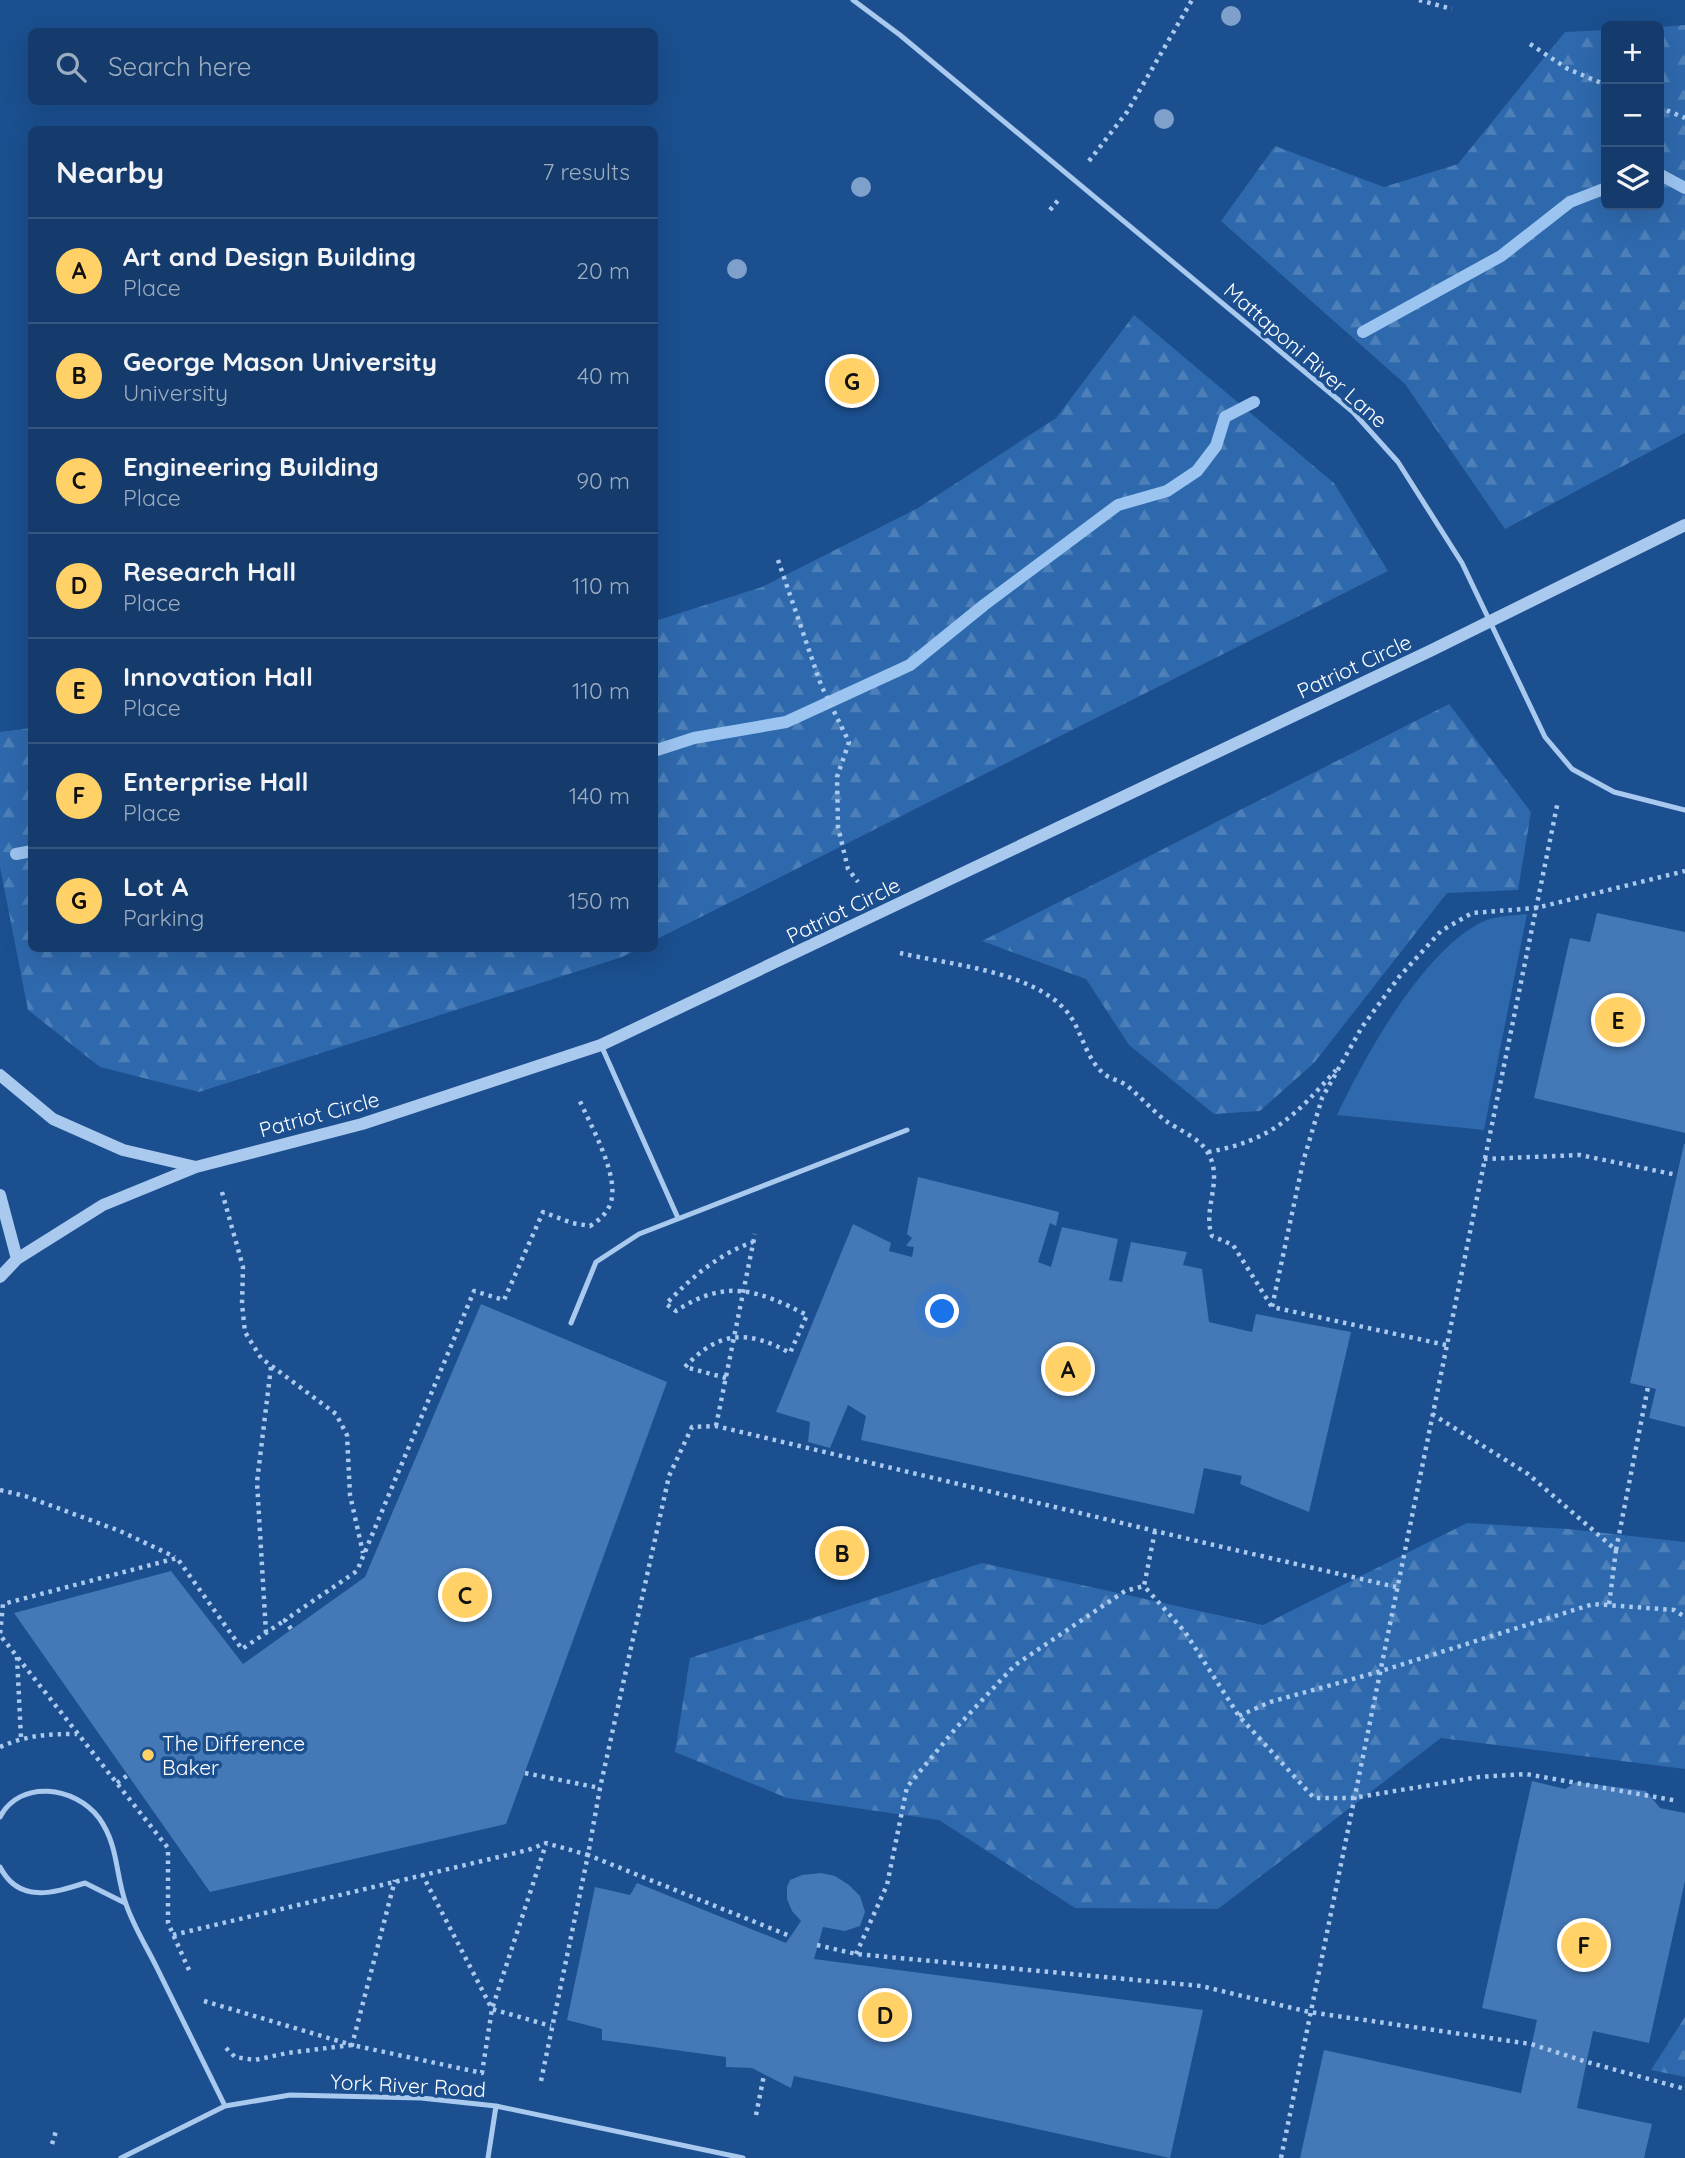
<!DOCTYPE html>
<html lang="en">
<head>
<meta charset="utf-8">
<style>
	:root { --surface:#143b6b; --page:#1d4271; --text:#f1f3f6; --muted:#9dadc1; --line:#33557e; --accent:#ffd166 }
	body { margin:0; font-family:Quicksand,sans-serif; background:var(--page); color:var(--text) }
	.controls { position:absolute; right:21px; top:21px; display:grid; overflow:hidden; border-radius:10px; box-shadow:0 7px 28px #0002 }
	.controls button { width:63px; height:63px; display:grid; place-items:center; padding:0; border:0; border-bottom:2px solid var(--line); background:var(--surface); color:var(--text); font:35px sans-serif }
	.you { position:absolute; left:943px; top:1312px; width:24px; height:24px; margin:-18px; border:5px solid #fff; border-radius:50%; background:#1a73e8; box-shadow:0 0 0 10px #1a73e833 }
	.badge { display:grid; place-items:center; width:46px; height:46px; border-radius:50%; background:var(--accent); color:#111; font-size:23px; font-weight:700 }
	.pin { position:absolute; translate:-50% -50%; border:4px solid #fff; box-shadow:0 2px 7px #0006 }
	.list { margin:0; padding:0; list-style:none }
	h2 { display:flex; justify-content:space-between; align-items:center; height:91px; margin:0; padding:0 28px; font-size:30px }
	h2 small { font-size:23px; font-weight:400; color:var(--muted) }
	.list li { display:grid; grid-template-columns:46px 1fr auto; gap:21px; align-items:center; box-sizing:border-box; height:105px; padding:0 28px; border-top:2px solid var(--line) }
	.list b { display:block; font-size:26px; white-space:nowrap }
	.list p { margin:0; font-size:23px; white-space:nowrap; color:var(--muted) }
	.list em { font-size:23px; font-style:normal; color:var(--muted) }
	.icon { flex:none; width:38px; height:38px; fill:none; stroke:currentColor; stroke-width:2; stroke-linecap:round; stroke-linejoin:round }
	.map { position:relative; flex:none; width:1685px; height:2158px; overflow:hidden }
	.search { position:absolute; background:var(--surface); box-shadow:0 7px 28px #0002; left:28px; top:28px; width:630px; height:77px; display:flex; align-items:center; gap:18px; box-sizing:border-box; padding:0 24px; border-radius:10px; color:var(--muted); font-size:26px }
	.panel { position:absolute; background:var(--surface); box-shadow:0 7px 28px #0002; left:28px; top:126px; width:630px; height:826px; border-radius:10px }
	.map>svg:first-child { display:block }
	.grass { fill:#2e69ad }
	.forest { fill:url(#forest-firs) }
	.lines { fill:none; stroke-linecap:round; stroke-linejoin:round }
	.stream { stroke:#9cc4f0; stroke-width:12 }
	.building { fill:#4478b7 }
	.path { stroke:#a9c9ee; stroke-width:4.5; stroke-dasharray:3.5 5; stroke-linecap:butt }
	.service { stroke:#a9c9ee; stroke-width:5 }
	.tertiary { stroke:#a9c9ee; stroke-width:12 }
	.tree { fill:#7ea0ca }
	.poi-dot { fill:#ffd166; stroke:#1b4f8f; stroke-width:2.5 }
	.labels { text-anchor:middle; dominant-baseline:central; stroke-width:7; stroke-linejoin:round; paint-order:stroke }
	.street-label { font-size:21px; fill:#fff; stroke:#1b4f8f }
	.poi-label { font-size:21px; fill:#fff; stroke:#1b4f8f; text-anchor:start }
</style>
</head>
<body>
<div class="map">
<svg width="1685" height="2158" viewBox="0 0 1685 2158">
	<defs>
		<pattern id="forest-firs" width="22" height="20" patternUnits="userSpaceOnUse" patternTransform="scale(1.75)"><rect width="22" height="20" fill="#2e69ad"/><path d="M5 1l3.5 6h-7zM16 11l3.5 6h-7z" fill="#4d80b9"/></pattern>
	</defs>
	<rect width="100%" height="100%" fill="#1b4f8f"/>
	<path class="grass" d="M1527 914 1484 1130 1337 1115C1365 1056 1421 954 1480 923 1494 916 1511 916 1527 914Z"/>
	<path class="forest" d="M1685 25V433L1505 529 1405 384 1221 221 1275 146 1384 187 1458 164 1565 32 1606 30V205H1659V27Z
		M1134 315 1334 483 1388 571 655 940V621L762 587 918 508 1056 418Z
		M1449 704 1531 812 1518 890 1447 893 1314 1063 1260 1111 1214 1114 1129 1045 1086 979 982 941Z
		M31 728 32 948 638 949 622 957 199 1092 100 1067 28 1010 0 867V732Z
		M1467 1523 1568 1529 1685 1542V1769L1441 1738 1218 1909 1075 1908 939 1820 787 1798 675 1752 690 1658 982 1563 1263 1625Z
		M1685 2017V2077L1651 2070Z"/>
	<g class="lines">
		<path class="stream" d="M1659 174 1685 188
			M1363 332 1501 256 1570 202 1606 188
			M654 751 694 738 786 722 910 665 984 605 1118 505 1167 491 1197 471 1216 446 1225 417 1254 402
			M16 854 32 851"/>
	</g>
	<path class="building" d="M1597 913 1685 932V1133L1534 1098 1570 938 1590 942Z
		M1684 1144H1685V1427L1649 1418 1656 1389 1630 1383Z
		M918 1177 1059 1212 1056 1226 1050 1223 1038 1262 1051 1267 1062 1227 1118 1239 1109 1280 1122 1282 1131 1242 1187 1252 1183 1265 1202 1269 1209 1322 1252 1332 1256 1314 1351 1332 1309 1512 1240 1484 1242 1476 1204 1468 1194 1514 861 1440 866 1416 848 1405 830 1448 808 1442 810 1422 776 1412 853 1224 891 1243 889 1251 912 1257 914 1247 906 1246 912 1238 907 1234Z
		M481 1304 667 1382 506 1824 210 1892 14 1613 171 1571 243 1664 365 1577Z
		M1532 1781 1565 1789 1576 1782 1646 1791 1660 1808 1685 1813V1881L1649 2043 1593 2031 1577 2108 1652 2124 1644 2158H1300L1324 2050 1521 2093 1537 2020 1482 2008Z
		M821 1873 835 1876 849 1885 860 1896 865 1912 860 1926 845 1931 823 1927 814 1959 1203 2010 1170 2158 794 2076 791 2088 752 2068 726 2067V2057L602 2040V2029L567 2020 595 1887 630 1895 637 1883 786 1943 801 1921 792 1911 787 1899V1887L790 1880 802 1875Z"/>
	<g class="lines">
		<path class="path" d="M1419 0 1452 9
			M1530 44 1568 69 1606 85
			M1659 107 1685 118
			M1089 161 1127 112 1192 0
			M1050 210 1060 198
			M778 560 821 685 849 742 837 777 838 827 848 869 858 882
			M900 953C951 965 1034 971 1068 1013 1082 1031 1085 1057 1103 1073 1109 1079 1119 1080 1126 1085 1140 1096 1152 1110 1166 1121 1179 1130 1201 1139 1208 1153 1224 1180 1202 1209 1212 1236L1233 1245 1272 1307
			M1208 1152C1271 1141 1295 1116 1336 1070
			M1484 1159 1580 1155 1677 1175
			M222 1192 243 1267 242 1304 245 1332 261 1358 336 1414 347 1435 350 1495 363 1553
			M1446 1345 1272 1307 1303 1162 1322 1098 1362 1027 1399 977 1441 931 1472 913 1536 908 1685 871
			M726 1378 685 1367C719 1330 749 1330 790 1353L807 1315C758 1290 726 1278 676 1311L666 1304C692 1277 717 1255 753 1242
			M1432 1414 1528 1474 1616 1550 1609 1605
			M716 1426 755 1234
			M0 1490 25 1496 120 1531 175 1557
			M1155 1531 1144 1586 1185 1632 1239 1716 1314 1798H1353L1479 1777 1526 1774 1678 1801
			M1616 1550 1648 1387
			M291 1629 285 1620 357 1571 474 1291 504 1300 543 1212 572 1223 590 1226C598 1221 605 1215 609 1207 623 1180 590 1125 579 1099
			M266 1633 257 1482 271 1367
			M17 1657 21 1738
			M1239 1716 1270 1702 1378 1672 1593 1604 1674 1610 1685 1617
			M0 1747C27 1735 48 1734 77 1734
			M525 1773 600 1788
			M117 1783 128 1775
			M422 1874 492 2009 551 2026
			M173 1935 528 1850 546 1843 588 1855 600 1788 669 1476 692 1427 716 1426 1218 1546 1396 1587
			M817 1945 856 1954 1201 1986 1309 2012 1531 2044 1587 2062 1685 2089
			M856 1954 887 1885 907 1787 956 1728 1015 1665 1125 1591 1144 1586
			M189 1970 168 1923V1848L0 1635 3 1604 177 1558 242 1649 285 1620
			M204 2001 352 2045 395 1880
			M226 2048 235 2057 255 2060 287 2053 352 2045 482 2073 492 2009 546 1844
			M541 2081 588 1855 790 1936
			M756 2115 764 2075
			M52 2144 56 2131
			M1281 2158 1558 801"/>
		<path class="service" d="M853 0 900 35 1353 412 1398 462 1462 563 1545 737 1572 769 1614 792 1685 810
			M601 1045 678 1218
			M571 1323 596 1262 639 1234 907 1130
			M0 1817C20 1779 75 1786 99 1818 119 1846 115 1874 126 1904 133 1925 146 1946 156 1966 179 2013 202 2059 225 2106
			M0 1867C19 1904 53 1893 85 1883L125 1903
			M121 2158 225 2106 290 2095 421 2098 496 2106 743 2158
			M488 2158 496 2106"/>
		<path class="tertiary" d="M0 1075 53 1119 123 1150 196 1167
			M0 1195 17 1259
			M0 1277 17 1259 103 1205 196 1167 362 1124 601 1045 1432 650 1685 525"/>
	</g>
	<g class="tree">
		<circle cx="1231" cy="16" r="10"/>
		<circle cx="1164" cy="119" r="10"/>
		<circle cx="861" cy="187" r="10"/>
		<circle cx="737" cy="269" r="10"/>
	</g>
	<circle class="poi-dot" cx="148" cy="1755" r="7"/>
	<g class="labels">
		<g class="street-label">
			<text transform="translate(1306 355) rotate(41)">Mattaponi River Lane</text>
			<text transform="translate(1354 666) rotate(-25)">Patriot Circle</text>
			<text transform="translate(843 910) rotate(-26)">Patriot Circle</text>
			<text transform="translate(319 1114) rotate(-15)">Patriot Circle</text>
			<text transform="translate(408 2085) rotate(3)">York River Road</text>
		</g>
		<g class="poi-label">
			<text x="162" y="1743">The Difference<tspan x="162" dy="24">Baker</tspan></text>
		</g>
	</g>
</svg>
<div class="controls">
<button>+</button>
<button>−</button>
<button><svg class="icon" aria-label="layers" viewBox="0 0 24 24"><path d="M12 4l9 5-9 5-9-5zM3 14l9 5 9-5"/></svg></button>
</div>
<div class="you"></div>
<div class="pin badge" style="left:1068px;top:1369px">A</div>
<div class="pin badge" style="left:842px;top:1553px">B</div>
<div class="pin badge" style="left:465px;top:1595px">C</div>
<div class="pin badge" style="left:885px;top:2015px">D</div>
<div class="pin badge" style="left:1618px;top:1020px">E</div>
<div class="pin badge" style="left:1584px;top:1945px">F</div>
<div class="pin badge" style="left:852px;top:381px">G</div>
<div class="search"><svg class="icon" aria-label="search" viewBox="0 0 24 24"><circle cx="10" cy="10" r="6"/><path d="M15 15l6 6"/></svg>Search here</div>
<section class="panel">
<h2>Nearby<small>7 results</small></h2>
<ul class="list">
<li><span class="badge">A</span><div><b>Art and Design Building</b><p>Place</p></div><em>20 m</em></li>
<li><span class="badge">B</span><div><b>George Mason University</b><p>University</p></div><em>40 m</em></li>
<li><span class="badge">C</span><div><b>Engineering Building</b><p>Place</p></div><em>90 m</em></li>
<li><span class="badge">D</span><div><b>Research Hall</b><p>Place</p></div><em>110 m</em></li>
<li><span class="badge">E</span><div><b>Innovation Hall</b><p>Place</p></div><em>110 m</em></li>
<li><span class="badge">F</span><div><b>Enterprise Hall</b><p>Place</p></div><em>140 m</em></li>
<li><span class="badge">G</span><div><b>Lot A</b><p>Parking</p></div><em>150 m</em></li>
</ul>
</section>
</div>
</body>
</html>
